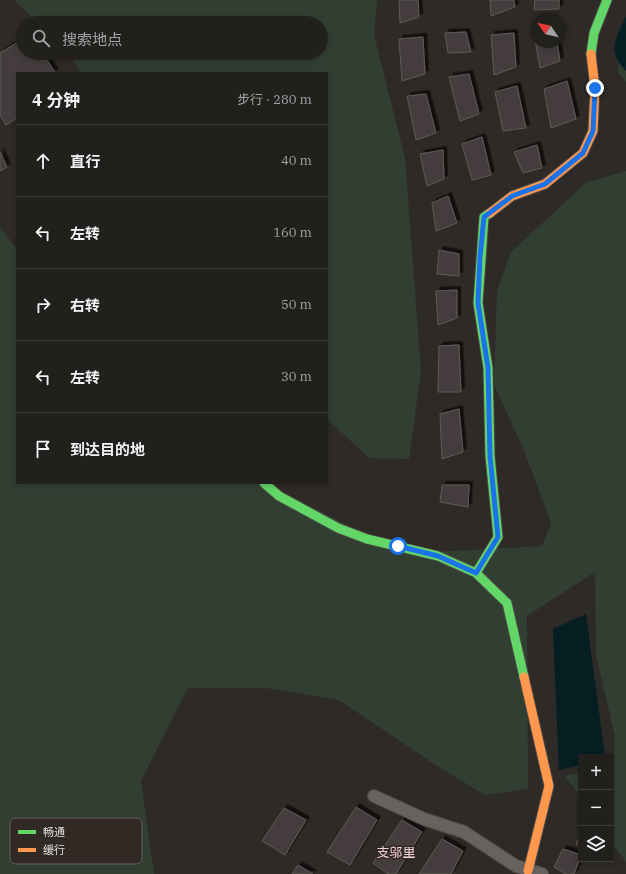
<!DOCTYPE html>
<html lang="zh">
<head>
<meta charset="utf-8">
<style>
	:root { --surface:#22201d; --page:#2a2826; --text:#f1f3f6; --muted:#a2a3a4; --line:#3f3e3b }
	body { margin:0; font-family:"IBM Plex Serif","Noto Sans SC",serif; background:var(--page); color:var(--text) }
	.controls { position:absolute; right:12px; bottom:12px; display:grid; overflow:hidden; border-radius:0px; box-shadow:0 2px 6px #0003 }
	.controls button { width:36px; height:36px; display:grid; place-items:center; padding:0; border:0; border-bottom:1px solid var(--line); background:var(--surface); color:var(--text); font:20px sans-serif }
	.compass { position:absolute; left:530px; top:12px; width:36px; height:36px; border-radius:50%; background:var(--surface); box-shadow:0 2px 6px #0003; rotate:304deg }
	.stop { position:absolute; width:12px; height:12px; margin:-9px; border:3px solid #1a73e8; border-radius:50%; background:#fff }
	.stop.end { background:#1a73e8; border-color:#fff; box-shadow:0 1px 4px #0008 }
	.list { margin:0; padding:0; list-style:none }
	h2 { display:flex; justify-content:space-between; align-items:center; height:52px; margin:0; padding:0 16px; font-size:17px }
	h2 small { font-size:13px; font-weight:400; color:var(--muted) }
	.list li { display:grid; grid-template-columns:26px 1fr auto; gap:12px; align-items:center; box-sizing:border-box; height:72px; padding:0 16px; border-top:1px solid var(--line) }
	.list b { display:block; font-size:15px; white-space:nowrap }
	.list em { font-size:13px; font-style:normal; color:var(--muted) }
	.icon { flex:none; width:22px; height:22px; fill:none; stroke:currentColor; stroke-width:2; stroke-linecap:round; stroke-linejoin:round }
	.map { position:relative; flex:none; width:626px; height:874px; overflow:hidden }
	.search { position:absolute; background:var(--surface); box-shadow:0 2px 6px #0003; left:16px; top:16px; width:312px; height:44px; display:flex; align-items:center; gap:10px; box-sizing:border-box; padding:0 14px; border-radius:22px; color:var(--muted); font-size:15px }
	.panel { position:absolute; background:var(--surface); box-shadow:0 2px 6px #0003; left:16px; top:72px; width:312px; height:412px; border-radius:0px }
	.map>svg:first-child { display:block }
	.green { fill:#313f33 }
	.water { fill:#041e22 }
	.building { fill:#453e3c; stroke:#5e5a58; filter:url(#shadow) }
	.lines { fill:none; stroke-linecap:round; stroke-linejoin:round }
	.street-casing { stroke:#4c4846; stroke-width:14 }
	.fast-casing { stroke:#4c4846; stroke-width:11 }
	.slow-casing { stroke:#4c4846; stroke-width:11 }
	.street { stroke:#656260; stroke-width:12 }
	.fast { stroke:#63d668; stroke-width:9 }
	.slow { stroke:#ff974d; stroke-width:9 }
	.route { stroke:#1a73e8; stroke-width:5 }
	.labels { text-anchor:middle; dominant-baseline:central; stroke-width:3; stroke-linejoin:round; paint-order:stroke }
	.quarter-label { font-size:13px; fill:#f5d2da; stroke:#312924 }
	.key { fill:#312924; stroke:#67605c; stroke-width:1 }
	.key-label { font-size:11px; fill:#e6e1de }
</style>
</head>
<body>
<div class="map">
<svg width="626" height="874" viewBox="0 0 626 874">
	<defs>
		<filter id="shadow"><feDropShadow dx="3.5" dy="-3.5" stdDeviation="0" flood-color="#0009"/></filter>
	</defs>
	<rect width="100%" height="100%" fill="#2e2a27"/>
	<path class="green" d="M14 0H377L374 35 405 158 421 371 409 459 369 458 327 419V73H81L69 53H321V23H38Z
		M626 38V82L617 71Z
		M626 171V862L611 842V768L614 767 615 736 596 655 595 572 527 616 528 789 485 795 434 764 339 700 265 688H188L141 781 154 874H0V227L17 249V483H266L403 554 542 546 551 523 524 450 494 385 497 291 511 252 587 182Z
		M581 773V798L565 776Z"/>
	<path class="water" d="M626 16V71C606 49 616 40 626 16Z
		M586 614 605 757H581V765L559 770 553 629Z"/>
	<path class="building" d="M399 0H418L419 17 400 23Z
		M490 0H514L515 7 491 16Z
		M535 0H559V9L534 10Z
		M466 32 471 52 448 53 445 33Z
		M514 33 516 67 494 75 491 35Z
		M534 34H536V42H557L560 61 540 68Z
		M423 37 425 74 402 81 399 39Z
		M23 39V53H43L55 73H17V118L6 125 0 115V53Z
		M469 74 479 114 460 121 449 77Z
		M567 81 576 119 551 128 544 89Z
		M517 86 526 128 503 131 495 92Z
		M426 94 436 133 416 140 407 96Z
		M482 137 491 175 472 180 462 144Z
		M537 145 542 168 523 173 514 152Z
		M443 150 444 179 427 186 420 154Z
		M0 152 7 167 0 171Z
		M448 196 457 223 436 231 432 203Z
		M439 250 459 254V276L437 274Z
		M457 290V318L438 325 436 291Z
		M459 345 461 392H438L439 346Z
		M459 409 463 452 442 459 440 414Z
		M442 485H469L468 507 440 502Z
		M356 807 377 820 350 865 327 852Z
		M284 808 306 820 285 855 262 841Z
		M402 820 422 832 396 874H388L373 863Z
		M581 833V846L576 844Z
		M442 839 463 851 451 874H419Z
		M563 849 581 855 574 874H566L554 867Z
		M298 865 313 874H292Z"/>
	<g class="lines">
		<defs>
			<path id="street" d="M374 796 424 819 464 832 516 866 542 874"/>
			<path id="fast" d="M591 54 594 33 607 0
				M264 483 279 496 338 528 367 539 438 556 476 573 507 603 524 677
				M476 573 498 537 490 456 488 368 478 303 484 217 490 213"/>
			<path id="slow" d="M490 213 512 196 545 184 583 153 593 131 595 88 591 54
				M524 677 549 786 528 871"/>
		</defs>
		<use href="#street" class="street-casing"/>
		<use href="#fast" class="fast-casing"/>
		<use href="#slow" class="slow-casing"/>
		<use href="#street" class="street"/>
		<use href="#fast" class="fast"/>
		<use href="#slow" class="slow"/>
	</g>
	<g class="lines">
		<path class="route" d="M398 546 438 556 476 573 498 537 490 456 488 368 478 303 480 257 484 217 512 196 545 184 583 153 593 131 595 88"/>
	</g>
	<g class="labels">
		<g class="quarter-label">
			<text x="396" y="852">支邬里</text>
		</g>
	</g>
	<rect x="10" y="818" width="132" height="46" rx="6" class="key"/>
	<rect x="18" y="830" width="18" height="4" fill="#63d668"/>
	<rect x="18" y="848" width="18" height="4" fill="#ff974d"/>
	<g class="key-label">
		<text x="43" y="836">畅通</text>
		<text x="43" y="854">缓行</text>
	</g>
</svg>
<div class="controls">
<button>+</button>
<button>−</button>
<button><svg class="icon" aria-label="layers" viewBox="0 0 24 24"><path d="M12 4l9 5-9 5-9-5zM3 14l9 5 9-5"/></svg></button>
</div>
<svg class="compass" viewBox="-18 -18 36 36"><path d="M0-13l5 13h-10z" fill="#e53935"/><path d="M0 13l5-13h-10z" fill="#a2a3a4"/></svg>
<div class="stop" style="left:398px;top:546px"></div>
<div class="stop end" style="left:595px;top:88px"></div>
<div class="search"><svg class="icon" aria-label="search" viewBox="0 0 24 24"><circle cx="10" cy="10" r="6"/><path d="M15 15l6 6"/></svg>搜索地点</div>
<section class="panel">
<h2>4 分钟<small>步行 · 280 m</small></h2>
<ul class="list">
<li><svg class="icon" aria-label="ahead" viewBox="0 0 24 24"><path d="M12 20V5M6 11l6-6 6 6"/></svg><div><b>直行</b></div><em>40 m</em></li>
<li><svg class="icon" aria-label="left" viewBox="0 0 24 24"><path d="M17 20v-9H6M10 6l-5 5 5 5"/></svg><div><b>左转</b></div><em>160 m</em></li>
<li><svg class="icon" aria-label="right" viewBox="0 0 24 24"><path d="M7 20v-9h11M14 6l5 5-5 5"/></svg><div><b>右转</b></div><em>50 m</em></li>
<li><svg class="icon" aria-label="left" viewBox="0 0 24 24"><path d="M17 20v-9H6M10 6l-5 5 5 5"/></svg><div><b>左转</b></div><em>30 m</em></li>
<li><svg class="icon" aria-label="arrive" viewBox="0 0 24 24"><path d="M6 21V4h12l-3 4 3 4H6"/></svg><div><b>到达目的地</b></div></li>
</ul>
</section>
</div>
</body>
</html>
